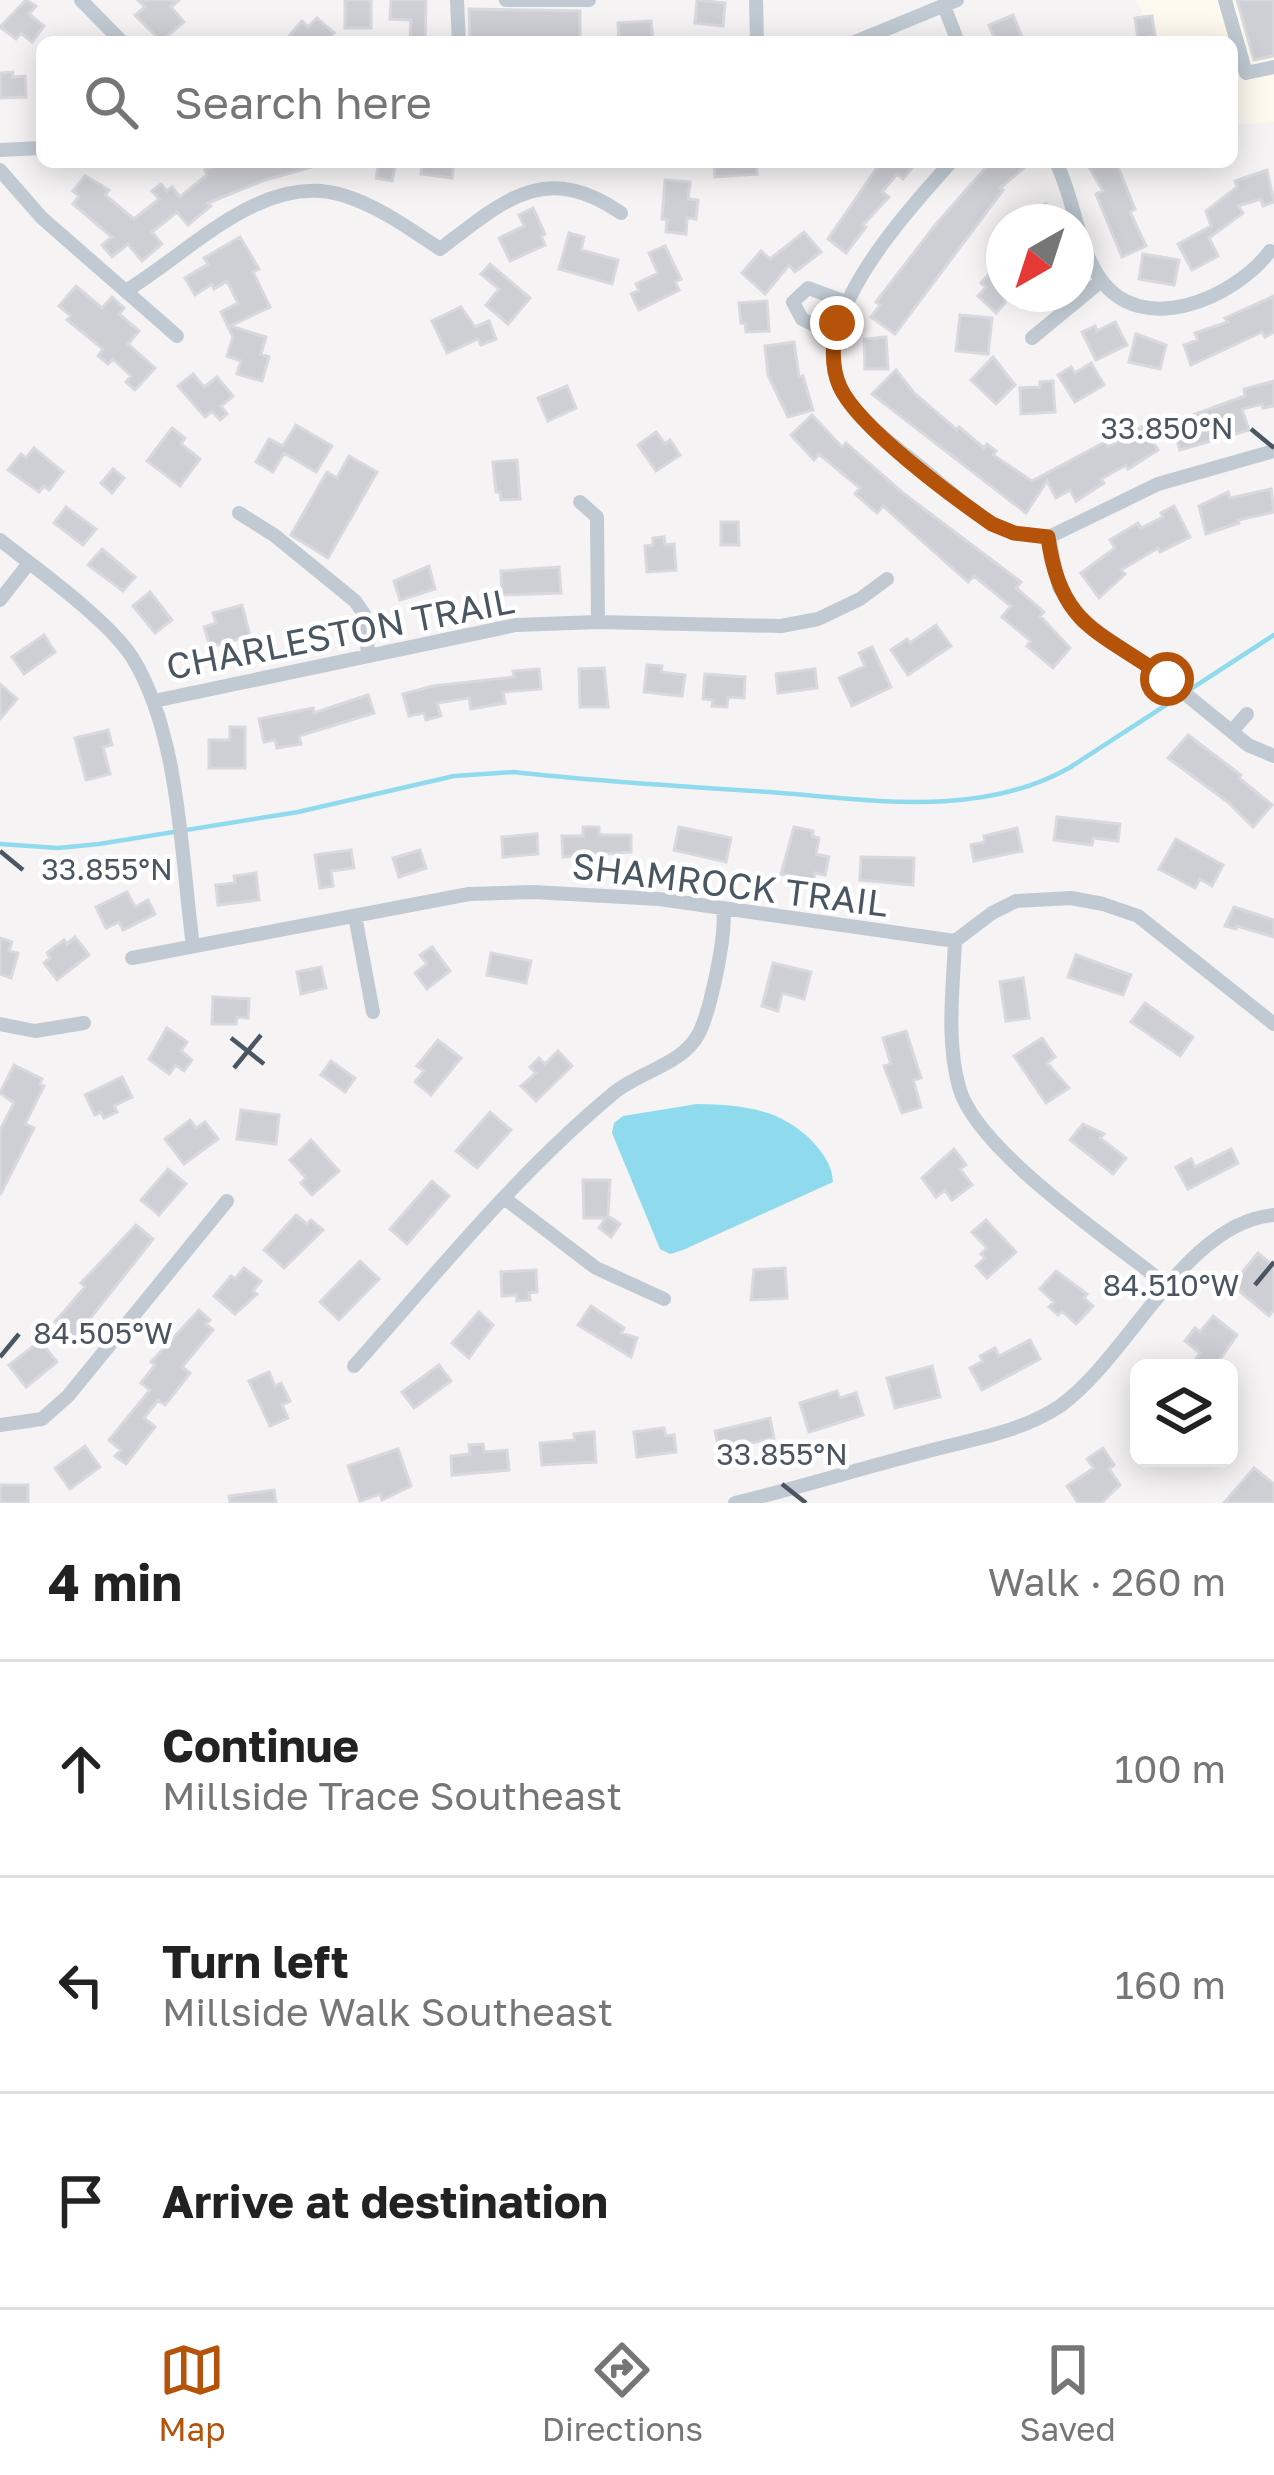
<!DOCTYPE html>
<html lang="en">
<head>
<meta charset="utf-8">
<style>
	:root { --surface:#fff; --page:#f2f2f2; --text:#222; --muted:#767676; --line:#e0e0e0; --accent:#b45309 }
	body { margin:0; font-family:"Golos Text",sans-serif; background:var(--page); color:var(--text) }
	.controls { position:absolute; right:36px; bottom:36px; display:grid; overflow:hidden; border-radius:18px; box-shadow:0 6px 30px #0003 }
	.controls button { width:108px; height:108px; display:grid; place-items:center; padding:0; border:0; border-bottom:3px solid var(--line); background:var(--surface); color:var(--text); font:60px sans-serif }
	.compass { position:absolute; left:986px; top:204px; width:108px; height:108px; border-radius:50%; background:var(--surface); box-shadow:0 6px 30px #0003; rotate:219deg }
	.stop { position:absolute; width:36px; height:36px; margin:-27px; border:9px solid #b45309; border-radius:50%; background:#fff }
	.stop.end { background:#b45309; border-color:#fff; box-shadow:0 3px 12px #0008 }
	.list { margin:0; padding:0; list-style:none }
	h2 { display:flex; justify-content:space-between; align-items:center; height:156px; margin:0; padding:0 48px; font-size:51px }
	h2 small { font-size:39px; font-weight:400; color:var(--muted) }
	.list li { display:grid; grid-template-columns:78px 1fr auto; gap:36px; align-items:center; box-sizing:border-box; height:216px; padding:0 48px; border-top:3px solid var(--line) }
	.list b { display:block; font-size:45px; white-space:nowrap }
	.list p { margin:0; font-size:39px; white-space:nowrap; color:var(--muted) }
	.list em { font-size:39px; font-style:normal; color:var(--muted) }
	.icon { flex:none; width:66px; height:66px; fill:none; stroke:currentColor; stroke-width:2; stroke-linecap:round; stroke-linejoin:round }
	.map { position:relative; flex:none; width:1274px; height:1503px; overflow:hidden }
	.search { position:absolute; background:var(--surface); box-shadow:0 6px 30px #0003; left:36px; right:36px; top:36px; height:132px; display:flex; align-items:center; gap:30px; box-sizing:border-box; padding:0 42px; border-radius:18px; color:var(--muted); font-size:45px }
	.sheet { height:804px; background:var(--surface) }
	nav { display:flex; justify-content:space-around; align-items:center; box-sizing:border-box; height:168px; border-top:3px solid var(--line); background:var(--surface); font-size:33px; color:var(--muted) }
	nav a { display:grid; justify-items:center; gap:6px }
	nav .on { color:var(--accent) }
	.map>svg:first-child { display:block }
	.commercial { fill:#fdf9ef }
	.water { fill:#90daee }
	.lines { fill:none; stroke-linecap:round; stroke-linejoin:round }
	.stream { stroke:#90daee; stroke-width:4.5 }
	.building { fill:#cdcfd5; stroke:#d7d9de; stroke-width:3 }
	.minor { stroke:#c1cad2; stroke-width:14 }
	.route { stroke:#b45309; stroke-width:15 }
	.ticks { fill:none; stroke:#4a5661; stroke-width:4.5 }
	.labels { text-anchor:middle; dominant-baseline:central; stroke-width:9; stroke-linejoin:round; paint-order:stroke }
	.street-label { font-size:36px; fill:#4a5661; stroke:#fff }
	.ticks-label { font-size:30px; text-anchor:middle; fill:#4a5661; stroke:#fff; stroke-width:9; stroke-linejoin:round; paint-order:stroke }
</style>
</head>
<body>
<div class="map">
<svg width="1274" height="1503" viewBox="0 0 1274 1503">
	<rect width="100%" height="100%" fill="#f5f3f3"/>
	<path class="commercial" d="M1136 0H1274V122L1232 125V42H1158Z"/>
	<path class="water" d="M697 1104C742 1105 779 1108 812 1141 823 1153 832 1165 833 1182L683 1250 670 1254 660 1249 612 1133 614 1123 623 1116Z"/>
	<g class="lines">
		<path class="stream" d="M0 844 58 848 99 844 298 812 454 776 514 772C593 781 673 786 753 791 857 797 973 822 1069 768L1274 635"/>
	</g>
	<path class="building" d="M26 0 36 6 29 14 44 26 32 42 21 33 16 39 0 27Z
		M138 0H179L171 7 184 22 161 41 135 15 145 7Z
		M345 0H371V28H345Z
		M391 0H426L425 41 410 40 411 20 390 19Z
		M697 0 725 3 723 26 695 23Z
		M1237 0H1274V56L1254 60Z
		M469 9 580 11V39H470Z
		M1013 15 1024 42H996L989 25Z
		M1152 16 1155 36 1138 39 1135 18Z
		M317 18 334 33 326 42H284L302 21 308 27Z
		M651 21 653 42H619L618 23Z
		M13 72V77L25 76 26 97 0 98V73Z
		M227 162 322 164 262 181 208 203 211 206 188 225 177 212 152 232 162 244 142 261 128 244 112 257 102 245 112 237 73 204 79 196 73 191 85 176 109 190 105 195 134 219 159 199 152 191 161 184 167 191 172 187 180 197 207 175 205 170Z
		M379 162H396L392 181 376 178Z
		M422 162H454L452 178 421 174Z
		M714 162H756L757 174 715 177Z
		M881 162H905L912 168 903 179 897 174 882 192 889 197 863 225 866 227 846 253 828 239Z
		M991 162H1031L1000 188 1003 190 895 334 871 317 880 305 876 302 936 224Z
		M1086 162H1116L1135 209 1130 212 1146 246 1122 257 1096 194 1103 191Z
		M1267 170 1274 202 1263 206 1261 199 1238 206 1243 213 1209 238 1218 256 1192 270 1178 244 1211 226 1206 211 1237 187 1235 181Z
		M665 180 690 182 688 199 698 200 696 219 687 218 686 234 666 232 667 220 662 219Z
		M1046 204 1051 218 1047 222H1002Z
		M533 208 545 234 541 236 545 245 510 261 499 238 524 226 519 215Z
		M804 232 821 252 795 272 789 265 765 294 742 273 761 251 770 259Z
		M569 233 584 237 581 250 618 260 612 284 559 269Z
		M240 237 259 269 253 272 270 307 230 326 266 337 261 354 269 357 262 381 237 374 241 361 227 356 233 337 221 312 238 303 227 281 214 289 212 284 195 295 185 278 208 264 204 258Z
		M665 246 681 279 675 282 679 290 639 310 631 294 639 290 636 284 658 273 649 253Z
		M1143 254 1179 260 1174 285 1139 279Z
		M490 264 530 298 508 324 486 305 499 289 481 274Z
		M1004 266 1005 303 996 313 978 296 986 287 981 283 989 274 993 278Z
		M76 286 102 308 112 297 124 308 119 314 139 331 128 344 155 368 135 390 126 382 131 376 113 359 108 364 98 356 103 349 67 320 71 316 59 306Z
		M1274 296V332L1265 337 1262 332 1191 365 1184 345 1198 340 1195 333 1228 322 1225 318Z
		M767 301 769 331 746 332 745 323H741L739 303Z
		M461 307 475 327 489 321 496 339 481 345 478 339 447 353 432 321Z
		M960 315 992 318 988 354 956 351Z
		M1115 322 1127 345 1096 360 1082 332 1095 326 1097 331Z
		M1136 334 1166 345 1160 369 1129 362Z
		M886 337 888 369H865L864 339Z
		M794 342 799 377 803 376 813 410 788 417 768 375 765 346Z
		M993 357 1015 385 996 404 971 380Z
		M1091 363 1104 385 1075 402 1058 375 1071 367 1075 373Z
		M896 370 914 393 957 430 959 427 984 448 987 444 996 451 993 455 1032 481 1105 442 1108 447 1143 426 1158 450 1128 469 1126 465 1101 479 1104 483 1076 501 1070 490 1056 498 1047 481 1026 513 872 394Z
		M193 374 204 387 217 377 233 396 221 406 227 414 220 420 212 411 205 417 178 386Z
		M1053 381 1055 412 1021 414 1020 388 1040 387V382Z
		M1274 381V406L1263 408 1262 404 1242 409 1249 430 1180 450 1171 423 1245 396 1244 389Z
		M567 386 576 408 548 421 538 398Z
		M812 415 842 447 846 443 903 493 1021 582 1016 588 1044 612 1040 616 1070 648 1053 668 1027 646 1031 641 1002 617 1011 606 974 576 968 582 883 506 877 513 855 494 860 488 819 454 814 460 791 435Z
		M296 425 332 446 316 472 284 453 273 472 256 462 269 439 283 446Z
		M172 428 185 438 181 444 200 459 180 486 147 461Z
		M656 432 665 444 670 440 680 455 656 471 638 445Z
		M34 448 63 472 49 490 44 486 39 492 8 470 21 454 26 458Z
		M349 456 377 472 328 558 291 535 327 472 337 478Z
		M517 460 520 499 501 500 500 492H496L493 462Z
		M113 469 124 478 112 493 101 483Z
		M1271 489 1274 512 1238 520 1239 523 1206 534 1199 506 1228 492 1230 498Z
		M1174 506 1190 537 1160 552 1158 548 1121 570 1125 574 1099 598 1081 573 1115 548 1110 540 1138 523 1141 528 1163 517 1161 513Z
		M66 507 96 529 83 545 54 523Z
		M721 522H738L739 545H721Z
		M664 537 665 545 674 544 676 570 647 572 645 546 653 545V538Z
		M102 549 135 577 123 591 88 565Z
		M429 566 435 589 400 600 394 581Z
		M559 567 561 593 502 595 501 571Z
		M150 592 172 620 155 633 133 606Z
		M242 605 250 636 210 647 204 627 216 623 213 613Z
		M936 625 951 646 908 675 891 650 907 639 910 643Z
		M44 635 55 652 24 674 12 657Z
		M872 647 891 687 852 706 839 678 865 666 859 653Z
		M647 665 662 666 661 672 685 675 682 696 644 692Z
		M604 668 608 707H580L579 669Z
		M539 669 541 689 503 692 505 703 471 709 469 698 437 703 441 716 426 720 424 713 409 716 403 694 433 686 514 677 513 671Z
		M815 669 817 688 778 693 776 674Z
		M705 674 745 677 744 698 728 697 727 707 712 706 713 700 703 699Z
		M0 684 17 699 0 719Z
		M368 695 374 713 299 736 301 744 277 748 275 740 264 742 259 719 313 708 314 713Z
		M230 727H245V768H209V740H230Z
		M108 730 112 745 103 747 110 774 86 780 75 738Z
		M1188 735 1241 775 1239 778 1272 805 1253 827 1229 803 1168 758Z
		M1057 817 1120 824 1118 841 1093 838 1092 845 1054 840Z
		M583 827H599V835H631V852L563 857 562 836H583Z
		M679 827 731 838 726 862 674 850Z
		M794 827 813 831 812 836 819 838 816 854 829 857 825 875 815 873 812 888 796 884 798 877 781 874Z
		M1017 828 1022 851 974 861 971 845 985 842 984 836Z
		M537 834 538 854 503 857 502 837Z
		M1176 839 1223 865 1212 886 1200 879 1195 888 1159 869Z
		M351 850 354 868 331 871 333 886 320 888 315 855Z
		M420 850 426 868 399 877 393 858Z
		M861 857 914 858 913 885 860 880Z
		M256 873 259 900 218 905 216 885 235 883 234 876Z
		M127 892 135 907 148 900 155 914 123 930 119 922 106 928 96 907Z
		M1234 907 1274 920V937L1237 926 1236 929 1225 926Z
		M75 937 89 955 57 980 44 963 50 958 47 953 64 940 67 944Z
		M0 938 12 942 9 951 18 953 11 978 0 974Z
		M432 947 450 971 427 989 415 973 427 964 420 955Z
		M491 953 531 961 526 983 487 975Z
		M1076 955 1131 975 1123 995 1068 977Z
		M773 963 811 972 804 999 782 993 778 1011 762 1006Z
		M321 967 326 988 301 994 297 972Z
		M1023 978 1029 1018 1006 1021 1000 982Z
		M213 997 249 999 248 1018 237 1017 236 1024H212Z
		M1145 1003 1193 1037 1180 1056 1131 1022Z
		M167 1028 187 1042 181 1051 192 1060 184 1071 176 1065 169 1074 149 1059Z
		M906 1031 921 1078 913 1080 921 1107 902 1113 884 1066 891 1064 883 1038Z
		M1042 1038 1055 1057 1047 1063 1069 1088 1046 1103 1014 1056Z
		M438 1040 461 1058 431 1095 415 1082 424 1071 417 1066Z
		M558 1051 572 1066 536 1101 521 1086 536 1073 530 1067 539 1058 545 1064Z
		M331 1061 355 1078 345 1092 321 1075Z
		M14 1065 42 1079 40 1084 44 1086 25 1124 34 1128 0 1195V1130L14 1103 0 1093Z
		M122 1077 132 1097 114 1106 117 1112 104 1118 101 1112 95 1115 85 1095Z
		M241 1110 279 1115 276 1144 237 1139Z
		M490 1112 511 1130 477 1168 456 1151Z
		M190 1120 196 1128 205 1122 218 1139 184 1164 165 1139Z
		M1083 1124 1104 1134 1100 1138 1126 1158 1113 1174 1070 1140Z
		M311 1140 339 1171 312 1195 301 1183 306 1178 290 1160Z
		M954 1149 966 1165 960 1169 972 1185 952 1200 945 1190 936 1197 922 1178Z
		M1231 1149 1238 1163 1188 1189 1176 1167 1191 1159 1195 1167Z
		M168 1169 186 1184 159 1215 141 1200Z
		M583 1180H610L608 1216 620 1224 611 1237 599 1228 606 1218H584Z
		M432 1181 449 1196 407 1244 390 1229Z
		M296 1215 307 1224 311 1220 323 1230 284 1268 264 1250Z
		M986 1220 1016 1252 987 1278 976 1266 985 1258 981 1254 987 1248 972 1232Z
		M136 1225 153 1239 70 1344 54 1332 59 1326 55 1322 85 1287 81 1283Z
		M1258 1253 1274 1267V1310L1269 1316 1232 1285Z
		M360 1261 379 1279 339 1320 320 1302Z
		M244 1268 261 1281 253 1291 257 1294 235 1314 214 1296 231 1276 235 1279Z
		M785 1268 787 1298 751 1300 754 1270Z
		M536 1270 537 1292 529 1293 530 1300 517 1301V1295L502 1296 501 1272Z
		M1056 1271 1087 1294 1084 1298 1093 1306 1076 1324 1062 1311 1058 1315 1049 1307 1054 1302 1040 1289Z
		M591 1306 624 1328 621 1333 637 1338 631 1357 578 1325Z
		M199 1310 210 1320 206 1324 213 1330 182 1367 190 1373 180 1386 165 1405 158 1400 144 1418 155 1427 126 1464 115 1456 121 1450 109 1440 150 1390 141 1383 155 1365 151 1362Z
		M479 1312 493 1325 469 1358 452 1343Z
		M1213 1316 1237 1335 1216 1365 1210 1360 1205 1366 1196 1359 1200 1353 1185 1341 1195 1328 1200 1332Z
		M1030 1340 1040 1359 982 1390 970 1368 983 1361 980 1356 995 1348 999 1356Z
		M40 1341 57 1362 26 1387 9 1365Z
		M439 1365 451 1381 414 1408 402 1392Z
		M932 1366 940 1397 895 1408 887 1378Z
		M269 1372 275 1386 281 1383 290 1401 282 1405 288 1418 270 1426 249 1381Z
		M837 1391 840 1398 856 1393 863 1415 809 1432 800 1403Z
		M770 1418 774 1438 719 1450 715 1431Z
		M664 1428 666 1436 674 1435 676 1452 637 1457 634 1432Z
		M594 1432 596 1462 542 1465 540 1443 575 1440 574 1434Z
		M483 1444 484 1452 507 1450 509 1470 452 1475 451 1456 470 1454 469 1445Z
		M85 1446 100 1467 70 1489 55 1468Z
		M1103 1448 1114 1465 1109 1469 1120 1485 1101 1503H1078L1067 1486 1094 1468 1087 1459Z
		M398 1449 411 1486 382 1500 380 1494 360 1501 348 1466Z
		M1254 1468 1274 1484V1503H1224Z
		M0 1485H28V1503H0Z
		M274 1490 276 1503H230L229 1496Z"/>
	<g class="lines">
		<path class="minor" d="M81 0 122 42
			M457 0 459 42
			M506 0H589
			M756 0 757 42
			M1225 0 1246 73 1274 67
			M944 6 958 42
			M855 42 957 0
			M0 150 42 148
			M951 162C907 212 805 320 841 390 857 420 887 440 913 461 939 482 964 505 992 524L1014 533 1049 537 1158 484 1274 451
			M1056 162C1074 198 1077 244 1099 277 1141 340 1236 297 1270 251
			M0 170 42 218 177 336
			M127 290C189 253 263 171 342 195 377 205 410 229 440 249 502 202 544 160 621 213
			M834 335 802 319 793 302 808 288 846 302
			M1032 338 1101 281
			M580 502 597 517 598 622
			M239 513 274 535 355 601 364 614 368 654
			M1049 537 1059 587 1082 621 1167 679 1248 745 1274 756
			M0 540C37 569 107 619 132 657 180 734 181 857 193 946
			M0 600 29 563
			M154 701 516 625 598 622 781 626 818 619 860 599 887 579
			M1232 731 1247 714
			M355 916 373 1012
			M955 941C953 990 946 1039 959 1087 976 1151 1115 1243 1169 1287
			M132 958 469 894 533 892 659 899 955 941 992 913 1016 901 1071 898 1103 904 1138 916 1274 1024
			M0 1024 35 1031 84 1023
			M504 1198 596 1268 664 1299
			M354 1366C438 1272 518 1172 615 1092 640 1072 682 1064 698 1035 710 1013 727 934 723 909
			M0 1425 42 1419 68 1396 227 1201
			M735 1503C797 1488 859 1469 921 1453 967 1440 1020 1433 1060 1406 1130 1356 1185 1222 1274 1215"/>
	</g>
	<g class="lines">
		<path class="route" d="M837 323C832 345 831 367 840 387 859 428 953 497 992 524L1014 533 1048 537C1060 628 1101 631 1167 679"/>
	</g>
	<path class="ticks" d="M1251 429 1274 448M0 851 23 870M231 1038 264 1064M234 1068 261 1035M1255 1285 1274 1262M0 1357 19 1334M782 1484 806 1503"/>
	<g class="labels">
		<g class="street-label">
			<text transform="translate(340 633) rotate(-11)">CHARLESTON TRAIL</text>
			<text transform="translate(730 884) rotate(7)">SHAMROCK TRAIL</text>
		</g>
	</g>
	<g class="ticks-label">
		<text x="1167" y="439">33.850°N</text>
		<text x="107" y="880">33.855°N</text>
		<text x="1171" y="1296">84.510°W</text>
		<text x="103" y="1344">84.505°W</text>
		<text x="782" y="1465">33.855°N</text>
	</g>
</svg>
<div class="controls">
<button><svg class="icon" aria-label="layers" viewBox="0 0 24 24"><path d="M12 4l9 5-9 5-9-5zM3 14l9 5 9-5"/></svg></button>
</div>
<svg class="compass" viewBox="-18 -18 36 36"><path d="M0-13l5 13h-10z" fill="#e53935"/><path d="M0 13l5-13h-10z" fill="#767676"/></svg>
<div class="stop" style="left:1167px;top:679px"></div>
<div class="stop end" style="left:837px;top:323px"></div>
<div class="search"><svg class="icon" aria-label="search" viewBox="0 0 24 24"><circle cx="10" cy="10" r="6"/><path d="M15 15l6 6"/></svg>Search here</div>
</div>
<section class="sheet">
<h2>4 min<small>Walk · 260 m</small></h2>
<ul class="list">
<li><svg class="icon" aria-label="ahead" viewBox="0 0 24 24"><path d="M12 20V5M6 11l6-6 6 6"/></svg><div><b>Continue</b><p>Millside Trace Southeast</p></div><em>100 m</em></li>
<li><svg class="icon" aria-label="left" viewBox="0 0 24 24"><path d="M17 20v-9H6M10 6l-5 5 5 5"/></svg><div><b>Turn left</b><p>Millside Walk Southeast</p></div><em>160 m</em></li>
<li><svg class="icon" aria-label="arrive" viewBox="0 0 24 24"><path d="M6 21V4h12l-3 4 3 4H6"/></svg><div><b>Arrive at destination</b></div></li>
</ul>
</section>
<nav>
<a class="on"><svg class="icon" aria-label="map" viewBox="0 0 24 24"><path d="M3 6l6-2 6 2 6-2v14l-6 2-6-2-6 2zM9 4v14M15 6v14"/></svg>Map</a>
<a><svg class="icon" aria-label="directions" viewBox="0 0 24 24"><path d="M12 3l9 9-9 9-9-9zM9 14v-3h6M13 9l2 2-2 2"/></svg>Directions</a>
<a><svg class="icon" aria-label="saved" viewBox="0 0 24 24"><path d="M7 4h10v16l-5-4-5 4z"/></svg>Saved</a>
</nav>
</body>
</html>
